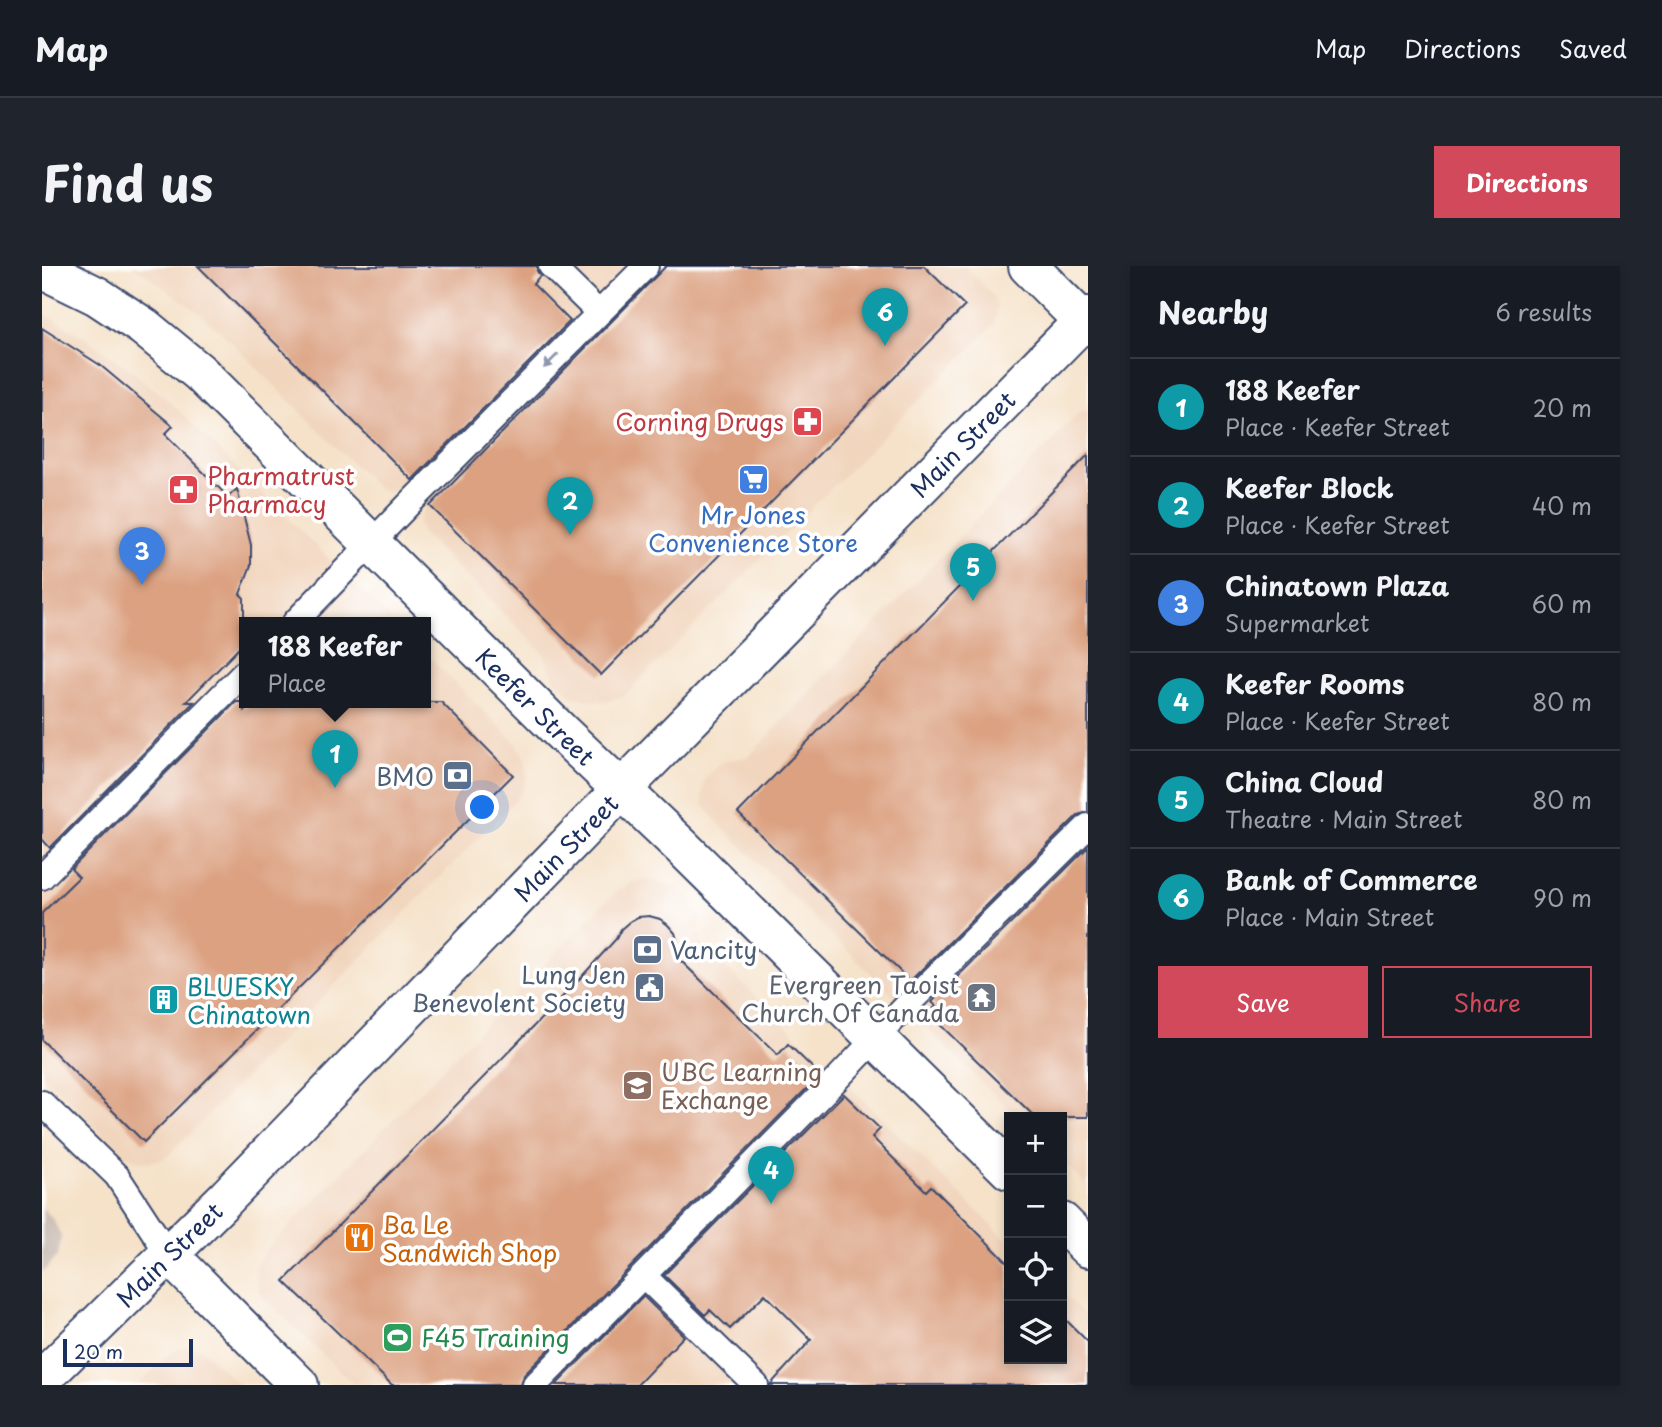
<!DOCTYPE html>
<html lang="en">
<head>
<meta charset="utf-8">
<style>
	:root { --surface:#171b24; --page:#20242c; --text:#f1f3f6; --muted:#9ea1a6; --line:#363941; --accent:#d1495b }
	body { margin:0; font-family:"Playpen Sans",sans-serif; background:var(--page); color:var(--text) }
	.controls { position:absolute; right:21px; bottom:21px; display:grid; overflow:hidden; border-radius:0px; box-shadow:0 4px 10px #0003 }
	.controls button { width:63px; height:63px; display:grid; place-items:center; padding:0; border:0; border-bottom:2px solid var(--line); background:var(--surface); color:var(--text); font:35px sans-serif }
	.scale { position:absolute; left:21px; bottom:18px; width:130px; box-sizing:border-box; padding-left:7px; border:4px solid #1b2f5e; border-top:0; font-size:19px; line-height:24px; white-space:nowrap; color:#1b2f5e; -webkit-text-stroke:5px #fff; paint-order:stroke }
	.you { position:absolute; left:441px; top:542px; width:24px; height:24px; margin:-18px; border:5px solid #fff; border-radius:50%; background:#1a73e8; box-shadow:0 0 0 10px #1a73e833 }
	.badge { display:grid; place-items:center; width:46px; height:46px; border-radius:50%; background:var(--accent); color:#fff; font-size:23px; font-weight:700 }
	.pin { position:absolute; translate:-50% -58px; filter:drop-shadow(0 2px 4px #0008) }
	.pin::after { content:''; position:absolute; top:37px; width:24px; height:21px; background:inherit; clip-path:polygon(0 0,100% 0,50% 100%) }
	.popup { position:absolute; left:197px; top:351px; width:192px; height:91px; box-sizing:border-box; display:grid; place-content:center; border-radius:0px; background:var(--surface); filter:drop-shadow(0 2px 5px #0005); font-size:23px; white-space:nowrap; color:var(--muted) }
	.popup b { font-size:26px; color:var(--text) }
	.popup::after { content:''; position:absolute; left:50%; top:100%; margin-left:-14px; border:14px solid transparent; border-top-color:var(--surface) }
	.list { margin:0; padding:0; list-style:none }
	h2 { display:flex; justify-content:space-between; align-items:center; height:91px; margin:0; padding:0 28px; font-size:30px }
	h2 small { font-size:23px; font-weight:400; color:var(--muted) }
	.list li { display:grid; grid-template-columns:46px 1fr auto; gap:21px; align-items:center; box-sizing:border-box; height:98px; padding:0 28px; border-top:2px solid var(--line) }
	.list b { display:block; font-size:26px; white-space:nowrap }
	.list p { margin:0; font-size:23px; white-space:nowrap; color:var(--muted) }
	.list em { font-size:23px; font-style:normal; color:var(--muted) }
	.actions { display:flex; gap:14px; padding:21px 28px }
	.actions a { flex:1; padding:16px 0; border:2px solid var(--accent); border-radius:0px; text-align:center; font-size:24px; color:var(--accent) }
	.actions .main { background:var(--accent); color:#fff }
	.icon { flex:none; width:38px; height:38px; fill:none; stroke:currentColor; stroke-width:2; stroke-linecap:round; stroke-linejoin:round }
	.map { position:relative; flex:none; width:1046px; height:1119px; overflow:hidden; border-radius:0px }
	header { display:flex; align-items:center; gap:42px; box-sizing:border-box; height:98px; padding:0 35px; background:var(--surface); border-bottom:2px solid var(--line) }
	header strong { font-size:33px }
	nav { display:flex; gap:38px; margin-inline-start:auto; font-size:24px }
	.intro { display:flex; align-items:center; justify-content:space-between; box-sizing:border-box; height:168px; padding:0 42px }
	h1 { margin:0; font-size:49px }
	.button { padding:18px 32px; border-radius:0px; background:var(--accent); color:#fff; font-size:24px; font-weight:700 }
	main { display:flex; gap:42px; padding:0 42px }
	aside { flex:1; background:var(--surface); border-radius:0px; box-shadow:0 4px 10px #0003 }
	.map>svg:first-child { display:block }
	.built { fill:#f1d5bd }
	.industrial { fill:#cec1ba }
	.building { fill:#dba181 }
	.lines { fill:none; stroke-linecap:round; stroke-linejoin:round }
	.service-casing { stroke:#3c4a6e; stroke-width:28 }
	.minor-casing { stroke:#3c4a6e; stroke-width:42 }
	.tertiary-casing { stroke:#3c4a6e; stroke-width:42 }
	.secondary-casing { stroke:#3c4a6e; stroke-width:42 }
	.service { stroke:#fff; stroke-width:24 }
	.minor { stroke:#fff; stroke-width:38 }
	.tertiary { stroke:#fff; stroke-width:38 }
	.secondary { stroke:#fff; stroke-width:38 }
	.oneway { fill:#8d97ae }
	.labels { text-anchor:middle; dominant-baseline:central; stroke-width:7; stroke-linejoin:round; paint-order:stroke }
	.health-label { font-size:24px; fill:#be3a42; stroke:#fff; text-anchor:end }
	.street-label { font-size:24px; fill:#1b2f5e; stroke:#fff }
	.shop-label { font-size:24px; fill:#366cbe; stroke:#fff }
	.service-label { font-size:24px; fill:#4e5e75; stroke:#fff; text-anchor:end }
	.worship-label { font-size:24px; fill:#5b616d; stroke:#fff; text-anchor:end }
	.culture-label { font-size:24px; fill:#0d838f; stroke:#fff; text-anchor:start }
	.education-label { font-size:24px; fill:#785e54; stroke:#fff; text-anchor:start }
	.food-label { font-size:24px; fill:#c56008; stroke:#fff; text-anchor:start }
	.leisure-label { font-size:24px; fill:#27864d; stroke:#fff; text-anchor:start }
</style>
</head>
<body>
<header>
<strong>Map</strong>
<nav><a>Map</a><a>Directions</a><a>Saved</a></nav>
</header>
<div class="intro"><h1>Find us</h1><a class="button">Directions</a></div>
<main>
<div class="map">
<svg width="1046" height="1119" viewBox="0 0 1046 1119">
	<rect width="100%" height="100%" fill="#fff"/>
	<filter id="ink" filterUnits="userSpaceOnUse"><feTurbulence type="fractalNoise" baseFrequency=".0143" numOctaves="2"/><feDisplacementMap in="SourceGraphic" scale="14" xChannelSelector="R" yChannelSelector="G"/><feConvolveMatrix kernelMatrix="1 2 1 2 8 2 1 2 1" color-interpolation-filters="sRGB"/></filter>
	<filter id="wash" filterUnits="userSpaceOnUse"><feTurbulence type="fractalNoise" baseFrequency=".00686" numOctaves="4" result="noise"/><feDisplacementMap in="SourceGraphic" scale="28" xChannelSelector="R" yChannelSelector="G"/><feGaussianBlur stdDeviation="1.57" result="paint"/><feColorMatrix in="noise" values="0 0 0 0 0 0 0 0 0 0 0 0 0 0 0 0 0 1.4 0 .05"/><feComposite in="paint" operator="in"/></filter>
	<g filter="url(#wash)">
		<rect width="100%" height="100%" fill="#f5e2c9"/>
		<path class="built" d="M92 0H923L951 30 955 41 954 49 952 59 583 429 565 435 546 434 531 430 512 412 502 387 380 267 376 259 383 239 365 220 344 225 336 223 180 67 152 43Z
			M0 47 42 71 83 100 126 134 351 356H202V436H384V388L474 477 481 489 484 498 485 511 482 520 476 531 127 889 120 893 106 896 92 894 81 889 0 808Z
			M1046 143V921L1020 895V851H975L679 560 662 541 660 531 663 513 674 501 680 496 707 490 1037 147Z
			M607 614 626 618 641 625 651 635 658 649 656 666 662 680 967 976V1093H1020V1027L1046 1052V1119H312L222 1032 216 1023 214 1009 215 997 222 986 561 638 577 624 587 619 594 615Z
			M150 1080 158 1082 197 1119H96L126 1089 139 1081Z"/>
		<path class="industrial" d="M0 942 11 953 19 970 16 989 0 1007Z"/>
		<g id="blocks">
			<path class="building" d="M156 0H495V5L498 10 491 18 528 55 370 214Z
				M624 0H882L923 40 559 409 388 240Z
				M0 62 58 99 131 160 123 168 186 231 195 223 209 279V299L198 328 202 332V377L144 436H152L8 582 0 573Z
				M1046 189V546L1036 549 868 715 696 547Z
				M194 436H202V444L210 436H399L471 509 102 876 0 774V647L37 611 29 603Z
				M1046 581V851H993L887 748 894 740 890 736Z
				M607 650 618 653 626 659 633 667 636 677 635 691 736 789 746 778 778 809 482 1109 479 1119H350L242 1015 531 720 574 673 579 663 587 656 596 651Z
				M802 828 838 863 830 871 884 925 889 920 967 998V1093H1020V1050L1046 1076V1119H728L769 1074 723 1028 688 1063 668 1044 663 1049 622 1009Z
				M601 1030 642 1070 595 1119H514Z"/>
		</g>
	</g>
	<g filter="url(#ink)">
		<use href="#blocks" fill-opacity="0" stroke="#3c4a6e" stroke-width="2"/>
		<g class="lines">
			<defs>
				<path id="service" d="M509 0 557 47
					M253 356 368 237 604 0
					M0 611 202 407
					M0 837 75 910 126 988
					M602 1010 714 1119
					M493 1119 794 814 868 736 1046 560"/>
				<path id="minor" d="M126 988 257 1119"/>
				<g id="tertiary">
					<path id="s1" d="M0 3 55 30 102 61 158 107 518 465 641 582 967 904"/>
					<path d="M1020 956 1046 982"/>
				</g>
				<g id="secondary">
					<path d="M986 0 1046 60"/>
					<path id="s2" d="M0 1113 184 932 580 523 1046 50"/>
				</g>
			</defs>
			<use href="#service" class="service-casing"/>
			<use href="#minor" class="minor-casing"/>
			<use href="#tertiary" class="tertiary-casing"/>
			<use href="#secondary" class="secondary-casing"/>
			<use href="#service" class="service"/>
			<use href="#minor" class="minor"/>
			<use href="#tertiary" class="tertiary"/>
			<use href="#secondary" class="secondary"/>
		</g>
		<defs><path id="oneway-solid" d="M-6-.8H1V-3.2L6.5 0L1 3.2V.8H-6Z" transform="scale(1.75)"/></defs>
		<use class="oneway" href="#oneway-solid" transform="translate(509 95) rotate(135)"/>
	</g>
	<defs>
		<symbol id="pharmacy-square" viewBox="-11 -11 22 22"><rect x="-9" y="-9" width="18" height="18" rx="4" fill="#e0444e" stroke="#fff"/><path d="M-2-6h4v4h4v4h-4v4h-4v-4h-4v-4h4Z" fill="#fff"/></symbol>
		<symbol id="supermarket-square" viewBox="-11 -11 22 22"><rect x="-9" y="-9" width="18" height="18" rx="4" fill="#3f7fe0" stroke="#fff"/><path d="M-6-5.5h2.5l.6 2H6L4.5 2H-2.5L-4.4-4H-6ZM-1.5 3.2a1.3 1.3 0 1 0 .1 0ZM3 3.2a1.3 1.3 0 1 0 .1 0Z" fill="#fff"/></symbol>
		<symbol id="bank-square" viewBox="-11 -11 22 22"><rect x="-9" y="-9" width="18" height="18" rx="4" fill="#5c6f8a" stroke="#fff"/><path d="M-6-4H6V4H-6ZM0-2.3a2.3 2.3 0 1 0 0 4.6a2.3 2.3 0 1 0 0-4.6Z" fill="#fff"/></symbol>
		<symbol id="civic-square" viewBox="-11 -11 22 22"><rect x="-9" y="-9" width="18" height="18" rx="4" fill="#5c6f8a" stroke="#fff"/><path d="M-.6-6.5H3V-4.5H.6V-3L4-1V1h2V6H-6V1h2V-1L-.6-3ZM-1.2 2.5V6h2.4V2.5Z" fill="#fff"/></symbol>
		<symbol id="temple-square" viewBox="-11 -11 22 22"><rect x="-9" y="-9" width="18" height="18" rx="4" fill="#6b7280" stroke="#fff"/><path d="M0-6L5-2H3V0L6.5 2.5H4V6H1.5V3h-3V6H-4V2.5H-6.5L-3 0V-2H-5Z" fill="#fff"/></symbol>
		<symbol id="building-square" viewBox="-11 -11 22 22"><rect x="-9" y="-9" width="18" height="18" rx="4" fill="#0f9aa8" stroke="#fff"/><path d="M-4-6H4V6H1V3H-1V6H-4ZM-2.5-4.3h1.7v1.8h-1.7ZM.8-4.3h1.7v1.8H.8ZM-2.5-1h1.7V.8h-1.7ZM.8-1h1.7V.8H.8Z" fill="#fff"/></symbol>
		<symbol id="university-square" viewBox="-11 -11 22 22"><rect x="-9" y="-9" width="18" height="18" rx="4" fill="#8d6e63" stroke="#fff"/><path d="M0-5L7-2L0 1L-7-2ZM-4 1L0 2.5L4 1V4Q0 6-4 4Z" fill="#fff"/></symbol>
		<symbol id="restaurant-square" viewBox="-11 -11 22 22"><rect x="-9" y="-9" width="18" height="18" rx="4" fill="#e8710a" stroke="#fff"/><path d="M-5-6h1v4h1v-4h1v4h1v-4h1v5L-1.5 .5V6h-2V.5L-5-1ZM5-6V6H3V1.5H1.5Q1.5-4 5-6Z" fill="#fff"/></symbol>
		<symbol id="stadium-square" viewBox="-11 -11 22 22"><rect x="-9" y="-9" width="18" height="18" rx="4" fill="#2e9e5b" stroke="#fff"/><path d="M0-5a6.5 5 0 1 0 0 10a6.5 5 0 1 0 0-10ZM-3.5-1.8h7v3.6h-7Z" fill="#fff"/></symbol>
	</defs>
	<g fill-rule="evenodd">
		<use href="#pharmacy-square" x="748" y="138" width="35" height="35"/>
		<use href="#supermarket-square" x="694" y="196" width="35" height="35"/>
		<use href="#pharmacy-square" x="124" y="206" width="35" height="35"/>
		<use href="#bank-square" x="398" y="492" width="35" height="35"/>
		<use href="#bank-square" x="588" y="666" width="35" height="35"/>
		<use href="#civic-square" x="590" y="704" width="35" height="35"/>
		<use href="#temple-square" x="922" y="714" width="35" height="35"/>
		<use href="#building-square" x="104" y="716" width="35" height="35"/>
		<use href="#university-square" x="578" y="802" width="35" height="35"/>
		<use href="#restaurant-square" x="300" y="954" width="35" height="35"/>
		<use href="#stadium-square" x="338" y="1054" width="35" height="35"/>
	</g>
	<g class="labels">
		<g class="health-label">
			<text x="742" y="155">Corning Drugs</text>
			<text x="165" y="209" text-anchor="start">Pharmatrust<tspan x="165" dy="28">Pharmacy</tspan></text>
		</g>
		<g class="street-label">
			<text stroke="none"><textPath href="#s2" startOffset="1312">Main Street</textPath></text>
			<text stroke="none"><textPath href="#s1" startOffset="663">Keefer Street</textPath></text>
			<text stroke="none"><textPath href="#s2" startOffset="746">Main Street</textPath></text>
			<text stroke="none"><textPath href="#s2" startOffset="178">Main Street</textPath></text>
		</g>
		<g class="shop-label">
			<text x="711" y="248">Mr Jones<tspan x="711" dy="28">Convenience Store</tspan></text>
		</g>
		<g class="service-label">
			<text x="392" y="510">BMO</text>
			<text x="628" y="683" text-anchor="start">Vancity</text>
			<text x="584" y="708">Lung Jen<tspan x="584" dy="28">Benevolent Society</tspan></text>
		</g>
		<g class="worship-label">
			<text x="917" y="718">Evergreen Taoist<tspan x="917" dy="28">Church Of Canada</tspan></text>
		</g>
		<g class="culture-label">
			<text x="145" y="720">BLUESKY<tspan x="145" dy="28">Chinatown</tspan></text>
		</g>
		<g class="education-label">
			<text x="619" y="805">UBC Learning<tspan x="619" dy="28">Exchange</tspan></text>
		</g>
		<g class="food-label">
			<text x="340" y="958">Ba Le<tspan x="340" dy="28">Sandwich Shop</tspan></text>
		</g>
		<g class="leisure-label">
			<text x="379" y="1071">F45 Training</text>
		</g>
	</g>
</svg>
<div class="controls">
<button>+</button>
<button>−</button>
<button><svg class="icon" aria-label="locate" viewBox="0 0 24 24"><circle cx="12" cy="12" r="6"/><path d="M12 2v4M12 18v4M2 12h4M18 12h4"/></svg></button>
<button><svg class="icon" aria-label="layers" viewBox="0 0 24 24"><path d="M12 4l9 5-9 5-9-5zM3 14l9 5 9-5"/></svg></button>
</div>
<div class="scale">20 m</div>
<div class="you"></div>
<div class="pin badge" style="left:293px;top:522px;background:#0f9aa8">1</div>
<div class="popup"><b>188 Keefer</b>Place</div>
<div class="pin badge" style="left:528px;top:269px;background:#0f9aa8">2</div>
<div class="pin badge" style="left:100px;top:319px;background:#3f7fe0">3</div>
<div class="pin badge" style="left:729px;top:938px;background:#0f9aa8">4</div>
<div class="pin badge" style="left:931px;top:335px;background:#0f9aa8">5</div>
<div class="pin badge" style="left:843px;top:80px;background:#0f9aa8">6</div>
</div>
<aside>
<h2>Nearby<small>6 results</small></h2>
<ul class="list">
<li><span class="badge" style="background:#0f9aa8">1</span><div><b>188 Keefer</b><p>Place · Keefer Street</p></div><em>20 m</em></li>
<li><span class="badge" style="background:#0f9aa8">2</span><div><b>Keefer Block</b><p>Place · Keefer Street</p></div><em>40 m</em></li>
<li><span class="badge" style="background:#3f7fe0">3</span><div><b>Chinatown Plaza</b><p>Supermarket</p></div><em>60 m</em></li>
<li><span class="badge" style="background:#0f9aa8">4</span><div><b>Keefer Rooms</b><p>Place · Keefer Street</p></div><em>80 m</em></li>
<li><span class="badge" style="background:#0f9aa8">5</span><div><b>China Cloud</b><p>Theatre · Main Street</p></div><em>80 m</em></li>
<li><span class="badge" style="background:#0f9aa8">6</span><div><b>Bank of Commerce</b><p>Place · Main Street</p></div><em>90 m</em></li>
</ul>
<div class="actions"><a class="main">Save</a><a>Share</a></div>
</aside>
</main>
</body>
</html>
